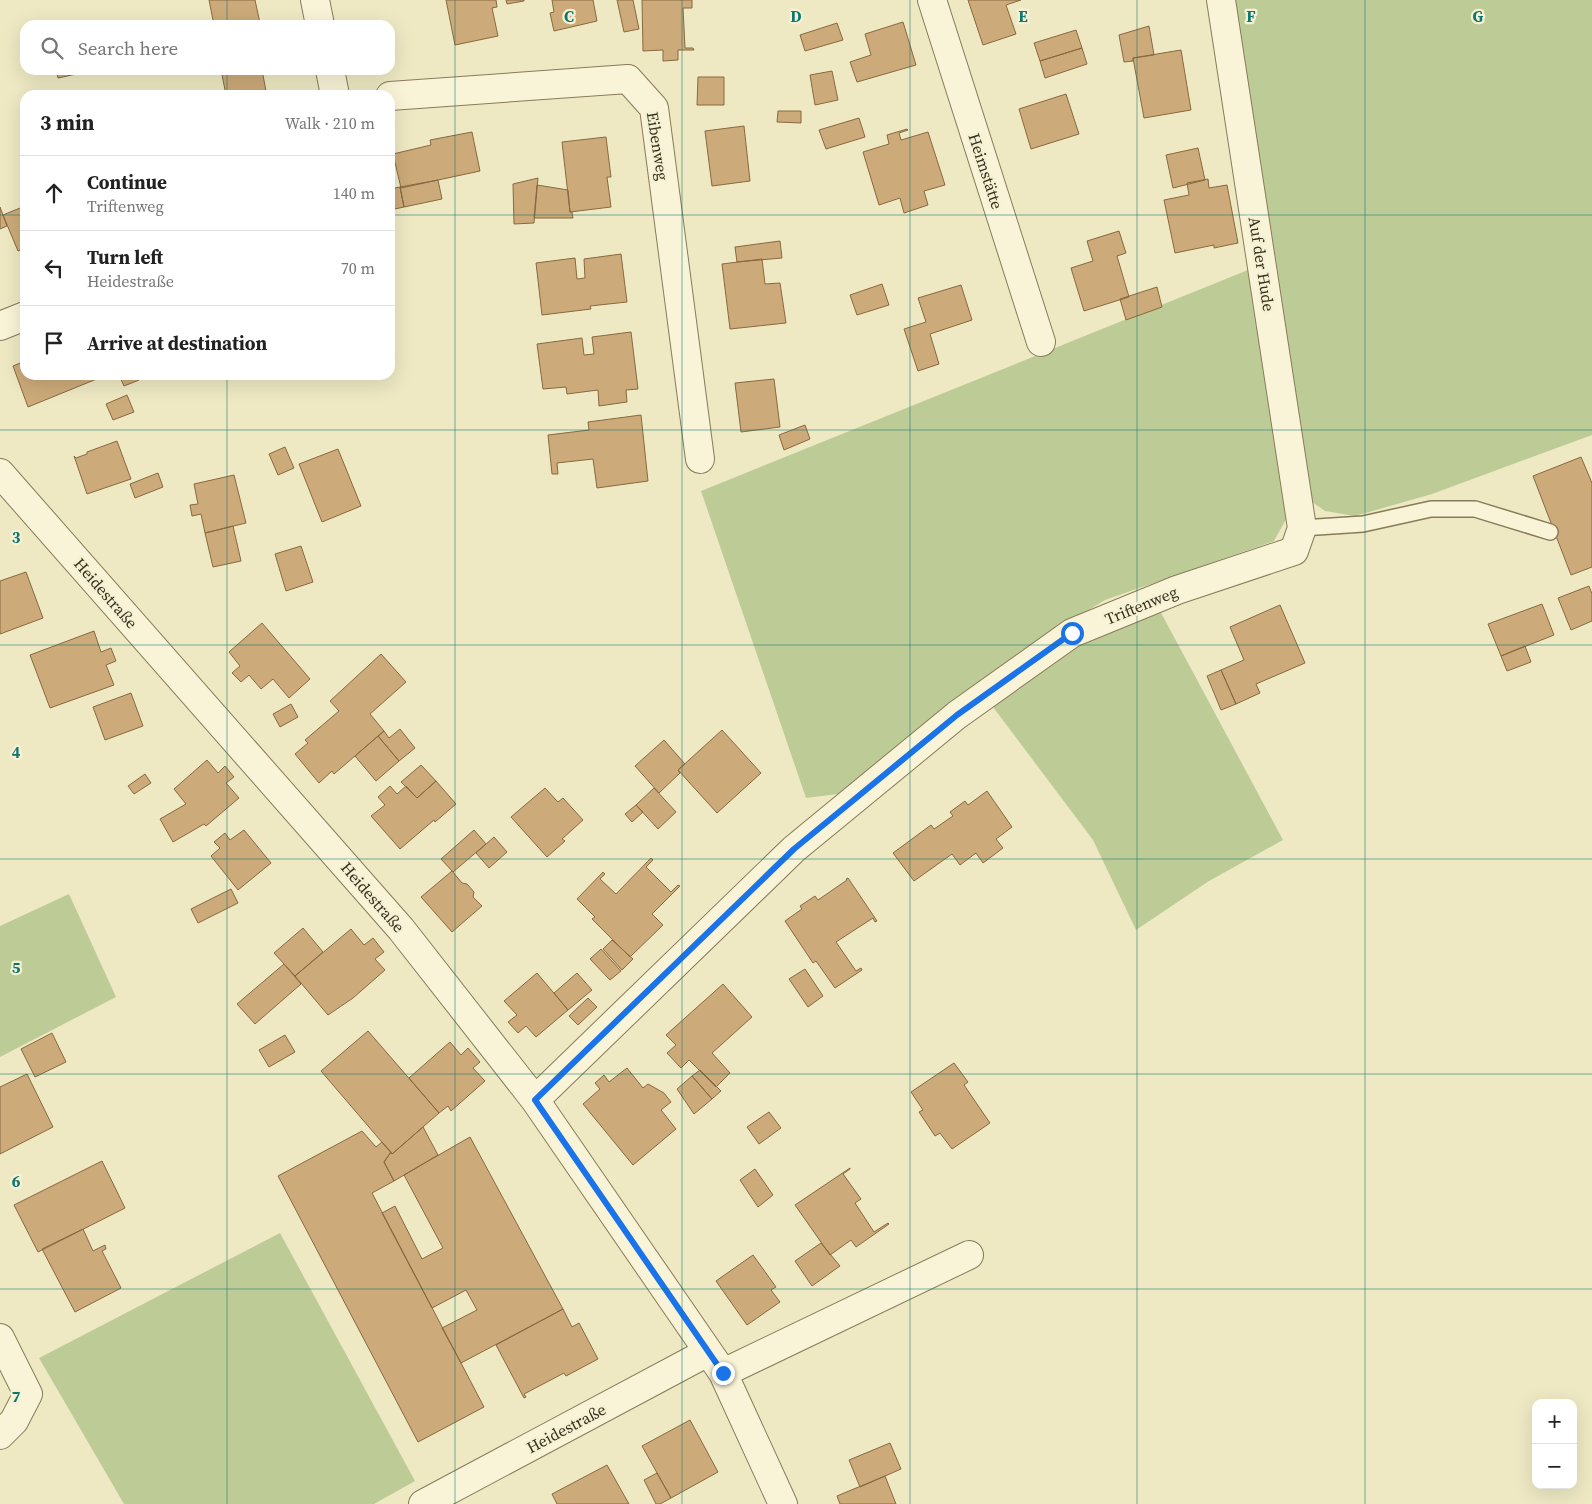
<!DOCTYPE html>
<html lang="en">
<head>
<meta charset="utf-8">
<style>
	:root { --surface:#fff; --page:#f2f2f2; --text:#222; --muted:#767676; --line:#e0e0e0 }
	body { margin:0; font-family:"Source Serif 4",serif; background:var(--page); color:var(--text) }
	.controls { position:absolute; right:15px; bottom:15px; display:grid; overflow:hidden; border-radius:10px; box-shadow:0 5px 20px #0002 }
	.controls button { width:45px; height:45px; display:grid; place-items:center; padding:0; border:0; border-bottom:1px solid var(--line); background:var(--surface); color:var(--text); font:25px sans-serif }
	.stop { position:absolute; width:15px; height:15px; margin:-11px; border:4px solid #1a73e8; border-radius:50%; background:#fff }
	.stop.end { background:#1a73e8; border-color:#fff; box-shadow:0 1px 5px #0008 }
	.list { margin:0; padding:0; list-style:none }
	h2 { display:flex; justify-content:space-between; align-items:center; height:65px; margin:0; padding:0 20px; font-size:21px }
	h2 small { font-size:16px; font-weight:400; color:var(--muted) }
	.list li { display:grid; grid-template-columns:32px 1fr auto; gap:15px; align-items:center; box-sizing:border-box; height:75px; padding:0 20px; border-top:1px solid var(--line) }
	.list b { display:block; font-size:19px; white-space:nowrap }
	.list p { margin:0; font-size:16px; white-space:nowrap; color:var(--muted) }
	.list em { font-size:16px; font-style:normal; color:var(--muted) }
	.icon { flex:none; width:28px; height:28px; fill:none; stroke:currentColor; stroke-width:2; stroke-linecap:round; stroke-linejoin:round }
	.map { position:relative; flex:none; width:1592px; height:1504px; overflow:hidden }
	.search { position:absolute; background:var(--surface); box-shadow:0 5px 20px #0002; left:20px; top:20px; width:375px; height:55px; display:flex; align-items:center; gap:12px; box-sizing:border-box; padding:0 18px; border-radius:15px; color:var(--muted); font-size:19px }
	.panel { position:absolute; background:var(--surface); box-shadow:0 5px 20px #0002; left:20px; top:90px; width:375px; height:290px; border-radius:15px }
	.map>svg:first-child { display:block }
	.green { fill:#bdcc97 }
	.building { fill:#ccaa79; stroke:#886940 }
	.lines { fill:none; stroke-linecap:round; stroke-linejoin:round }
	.lane-casing { stroke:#887b5a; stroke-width:18 }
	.street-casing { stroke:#887b5a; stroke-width:30 }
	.lane { stroke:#f9f4d7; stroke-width:15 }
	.street { stroke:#f9f4d7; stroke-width:28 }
	.route { stroke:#1a73e8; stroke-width:6 }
	.grid { fill:none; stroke:#0f766e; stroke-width:1; stroke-opacity:0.55 }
	.labels { text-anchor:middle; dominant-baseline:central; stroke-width:4.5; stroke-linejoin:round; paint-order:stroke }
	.street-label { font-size:16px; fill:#382f1e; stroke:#f5f1d3 }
	.grid-label { font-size:16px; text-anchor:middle; font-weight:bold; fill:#0f766e; stroke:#f5f1d3; stroke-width:4.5; stroke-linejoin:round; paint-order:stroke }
</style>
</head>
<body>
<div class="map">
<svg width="1592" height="1504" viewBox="0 0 1592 1504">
	<rect width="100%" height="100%" fill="#eee9c3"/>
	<path class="green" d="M1233 0H1592V435L1432 494 1355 516 1325 511 1311 501Z
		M1248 270 1289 514 1274 541 1105 600 1044 637 838 794 806 798 701 491Z
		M1159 609 1283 840 1209 881 1136 930 1093 840 990 703 1077 646Z
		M69 894 116 997 0 1057V926Z
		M280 1233 415 1481 374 1504H124L39 1358Z"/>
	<path class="building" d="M209 0H255L260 23 252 25H214Z
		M446 0H496L497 7 492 8 498 36 455 45Z
		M506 0H524V1L507 4Z
		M552 0H593L597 21 554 31 550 13 554 12Z
		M617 0H633L639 29 624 32Z
		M642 0H692V8H683L685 48H693L694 50H678V60L663 61V50L643 51Z
		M968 0H1021L1006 5 1016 34 983 45Z
		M903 22 916 65 857 82 850 62 871 55 865 34Z
		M837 23 843 40 805 51 800 35Z
		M1149 26 1154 55 1133 58V61L1124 62 1119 35Z
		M1076 30 1082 48 1040 61 1034 43Z
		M1082 48 1087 64 1045 78 1040 61Z
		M1181 50 1191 110 1144 118 1133 58Z
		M56 70H80L81 73 58 78Z
		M221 70H262L266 91H274L254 95H226Z
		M832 71 838 100 815 105 810 75Z
		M698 77H724V105H697Z
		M1066 94 1079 134 1031 149 1019 109Z
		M778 111H801V123L777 122Z
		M859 118 865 137 826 149 819 130Z
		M744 126 750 181 712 186 705 131Z
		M907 129 908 130 899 133 901 140 928 132 945 185 924 191 928 205 904 213 900 198 879 205 863 152 889 144 887 135Z
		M472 132 480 171 401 188 393 154 431 145 430 140Z
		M606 137 611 177H607L611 207 570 212 562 142Z
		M1198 148 1205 180 1173 188 1166 155Z
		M538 178 534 223 514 224 513 184Z
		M1208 179 1209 188 1227 185 1238 243 1214 248V245L1175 253 1164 200 1189 195 1187 183Z
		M438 180 442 199 404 207 400 187Z
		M537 185 568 190 570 212H572L573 218H534Z
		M400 187 404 207 390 210V189Z
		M25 206V248L18 251 3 215Z
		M0 207 7 226 0 229Z
		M1119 231 1126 253 1117 256 1129 297 1084 311 1071 268 1093 261 1087 241Z
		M780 241 782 258 737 262 735 247Z
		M621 254 627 302 590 306 591 309 542 315 536 263 575 258 577 279 585 278 584 259Z
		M762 259 765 284 780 283 786 323 730 329 722 264Z
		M882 284 889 305 857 315 850 295Z
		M961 285 972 320 930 334 939 364 918 371 904 329 926 322 918 298Z
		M1157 287 1162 307 1126 320 1120 299Z
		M631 332 638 389 626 390 627 402 599 406 598 390 567 394 566 387 543 389 537 344 582 338 584 355 594 354 592 337Z
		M25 361V375H104V376L28 407 13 366Z
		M119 375H138L139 380 124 386Z
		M774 379 780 427 741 432 735 383Z
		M127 395 134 412 113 420 106 404Z
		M641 415 648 481 597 488 593 459 557 463 558 474H552L548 435 589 430 588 422Z
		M805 425 810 439 784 450 779 435Z
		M117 441 131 479 87 494 74 456 76 458 87 454V452Z
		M285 447 294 468 278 475 269 454Z
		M338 449 361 506 322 522 299 464Z
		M1581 457 1592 483V567L1571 575 1533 476Z
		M158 473 163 487 135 498 130 484Z
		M234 475 246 523 205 533 201 514 192 516 190 505 198 504 194 484Z
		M233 526 241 561 213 567 205 533Z
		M301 546 313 582 286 591 275 554Z
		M26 572 43 618 0 634V581Z
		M1589 586 1592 594V621L1571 630 1558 598Z
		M1542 604 1554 635 1501 656 1488 624Z
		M1280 605 1305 663 1256 684 1260 693 1236 704 1221 670 1244 660 1230 627Z
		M262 623 310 679 289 698 273 679 261 689 249 675 241 682 232 673 240 666 229 652Z
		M94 631 101 652 111 648 116 661 106 665 114 685 50 708 30 655Z
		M1525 646 1531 662 1507 671 1501 656Z
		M381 654 406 682 370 714 384 731 334 774 332 771 319 783 295 754 308 743 305 740 339 711 330 701Z
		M1221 670 1236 704 1221 710 1207 676Z
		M131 693 143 726 105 740 93 707Z
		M291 704 298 717 280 727 273 714Z
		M400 729 415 748 399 761 378 736 384 731 389 738Z
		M722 730 761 773 717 813 678 770Z
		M378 736 399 761 376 781 355 756Z
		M664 740 685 764 678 770 680 773 659 793 635 766Z
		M207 760 218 773 225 766 234 777 226 783 239 798 206 826 204 824 173 842 160 819 186 804 174 789Z
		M421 765 436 781 417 798 401 782Z
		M145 774 151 783 134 794 128 786Z
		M436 781 456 804 435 822 434 820 400 849 371 816 385 805 378 797 390 786 397 794 406 786 417 798Z
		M545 788 558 802 563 798 583 820 562 839 565 841 547 857 511 817Z
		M654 788 676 812 658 829 636 805Z
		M987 791 1012 827 996 839 1003 848 983 863 976 853 960 865 952 854 914 881 893 853 931 825 934 829 953 816 950 812 965 801 968 805Z
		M636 805 643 812 632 822 625 814Z
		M244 830 271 863 238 890 211 856 220 848 214 842 225 833 230 840Z
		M474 830 486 844 453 872 441 859Z
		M494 837 507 852 489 868 476 853Z
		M651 858 653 860 646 867 671 892 678 885 680 886 652 914 663 925 630 957 592 919 595 917 577 899 603 872 605 874 600 879 616 894Z
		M452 871 462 883 467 884 474 892 473 897 482 906 452 932 421 897Z
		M848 878 877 921 875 922 873 918 836 942 856 971 861 968 862 970 835 988 816 961 813 963 785 921 802 909 800 906 815 896 818 900 847 880 846 879Z
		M231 889 238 903 198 923 191 909Z
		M303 928 323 952 295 976 274 953Z
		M351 929 364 945 373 938 384 952 375 959 385 970 353 998 328 1015 295 976Z
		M612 940 633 959 622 970 603 949Z
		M601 949 621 971 610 980 590 959Z
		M284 964 301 984 255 1024 237 1004Z
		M805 969 823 996 808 1007 789 979Z
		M537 973 568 1010 536 1037 526 1026 518 1033 508 1022 517 1015 504 1001Z
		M577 973 592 990 568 1010 554 993Z
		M723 984 752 1017 712 1053 730 1073 716 1087 689 1060 681 1068 667 1053 676 1045 666 1035Z
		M588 998 597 1007 578 1025 569 1016Z
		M368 1031 439 1113 392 1154 321 1071Z
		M52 1033 66 1062 35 1077 21 1049Z
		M285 1035 295 1052 269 1067 259 1050Z
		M450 1042 461 1055 468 1048 480 1062 473 1068 485 1081 451 1111 448 1106 439 1113 409 1078Z
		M954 1063 968 1082 964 1085 990 1123 952 1149 940 1133 935 1136 919 1112 923 1110 911 1092Z
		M627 1068 643 1088 648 1084 664 1093 671 1102 661 1110 676 1129 633 1165 583 1104 600 1089 595 1083 604 1075 609 1082Z
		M700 1070 721 1091 712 1099 692 1076Z
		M27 1074 53 1127 0 1154V1087Z
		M692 1076 712 1099 694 1114 677 1089Z
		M769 1112 781 1128 759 1144 747 1127Z
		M423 1127 438 1155 394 1181 384 1162 391 1152 392 1154Z
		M362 1131 376 1147 382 1142 391 1152 384 1162 394 1181 372 1193 484 1407 418 1442 278 1176Z
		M470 1137 563 1309 461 1363 442 1328 477 1310 466 1290 432 1308 382 1213 395 1206 422 1259 443 1248 404 1175Z
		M102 1161 125 1208 38 1252 14 1205Z
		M850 1168V1169L843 1174 861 1199 855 1203 874 1232 888 1223 889 1224 856 1247 851 1240 830 1255 795 1205Z
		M755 1169 773 1195 758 1207 740 1180Z
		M83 1229 93 1251 105 1245 106 1249 102 1251 121 1288 75 1312 42 1249Z
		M821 1243 840 1266 812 1286 795 1261Z
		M753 1255 776 1287 771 1290 780 1302 747 1325 716 1281Z
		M563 1309 572 1327 579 1323 598 1359 566 1376 564 1373 524 1394 526 1397 524 1398 496 1345Z
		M690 1420 718 1472 671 1498 642 1446Z
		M890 1443 901 1469 860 1487 849 1460Z
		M607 1465 629 1504H557L552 1494Z
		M657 1473 671 1498 660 1504H656L644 1480Z
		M885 1476 896 1504H840L837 1496Z"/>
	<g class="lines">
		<defs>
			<path id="lane" d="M1302 528 1363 524 1431 509H1475L1550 532"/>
			<path id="street" d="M315 0 320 25
				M932 0 1041 342
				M330 70 335 95
				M390 96 628 79 654 108 700 459
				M0 326 25 316
				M0 473 401 929 535 1100 723 1373 783 1504
				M535 1100 794 849 957 715 1072 633 1177 590 1294 551 1302 528 1221 0
				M0 1338 28 1394 14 1421 0 1435
				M723 1373 969 1255
				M423 1504 708 1352"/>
		</defs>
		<use href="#lane" class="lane-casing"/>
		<use href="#street" class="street-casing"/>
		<use href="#lane" class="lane"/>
		<use href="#street" class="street"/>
	</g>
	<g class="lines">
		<path class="route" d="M723 1373 535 1100 794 849 957 715 1072 633"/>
	</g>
	<path class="grid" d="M227 0V25M455 0V1504M682 0V1504M910 0V1504M1137 0V1504M1365 0V1504M227 70V95M0 215H25M390 215H1592M227 375V1504M0 430H1592M0 645H1592M0 859H1592M0 1074H1592M0 1289H1592"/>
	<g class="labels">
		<g class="street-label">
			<text transform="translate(658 146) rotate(81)">Eibenweg</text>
			<text transform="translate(986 171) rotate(72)">Heimstätte</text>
			<text transform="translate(1262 264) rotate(81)">Auf der Hude</text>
			<text transform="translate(106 593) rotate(49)">Heidestraße</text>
			<text transform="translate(1141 605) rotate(-22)">Triftenweg</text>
			<text transform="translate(373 897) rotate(49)">Heidestraße</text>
			<text transform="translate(566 1428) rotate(-28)">Heidestraße</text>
		</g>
	</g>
	<g class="grid-label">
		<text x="569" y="22">C</text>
		<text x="796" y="22">D</text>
		<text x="1023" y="22">E</text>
		<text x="1251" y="22">F</text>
		<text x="1478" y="22">G</text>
		<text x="16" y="543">3</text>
		<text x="16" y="758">4</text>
		<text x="16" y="973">5</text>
		<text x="16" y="1187">6</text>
		<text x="16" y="1402">7</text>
	</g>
</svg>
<div class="controls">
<button>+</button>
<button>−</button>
</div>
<div class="stop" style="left:1072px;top:633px"></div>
<div class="stop end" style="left:723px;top:1373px"></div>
<div class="search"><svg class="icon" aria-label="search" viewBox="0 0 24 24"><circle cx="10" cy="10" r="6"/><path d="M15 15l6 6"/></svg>Search here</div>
<section class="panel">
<h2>3 min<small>Walk · 210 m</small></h2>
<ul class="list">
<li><svg class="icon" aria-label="ahead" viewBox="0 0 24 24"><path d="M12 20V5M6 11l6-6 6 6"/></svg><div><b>Continue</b><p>Triftenweg</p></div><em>140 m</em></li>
<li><svg class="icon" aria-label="left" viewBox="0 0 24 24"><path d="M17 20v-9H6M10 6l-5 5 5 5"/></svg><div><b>Turn left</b><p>Heidestraße</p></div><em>70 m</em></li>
<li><svg class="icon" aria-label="arrive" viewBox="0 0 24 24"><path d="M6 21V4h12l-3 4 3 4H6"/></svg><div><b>Arrive at destination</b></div></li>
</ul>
</section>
</div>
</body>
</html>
